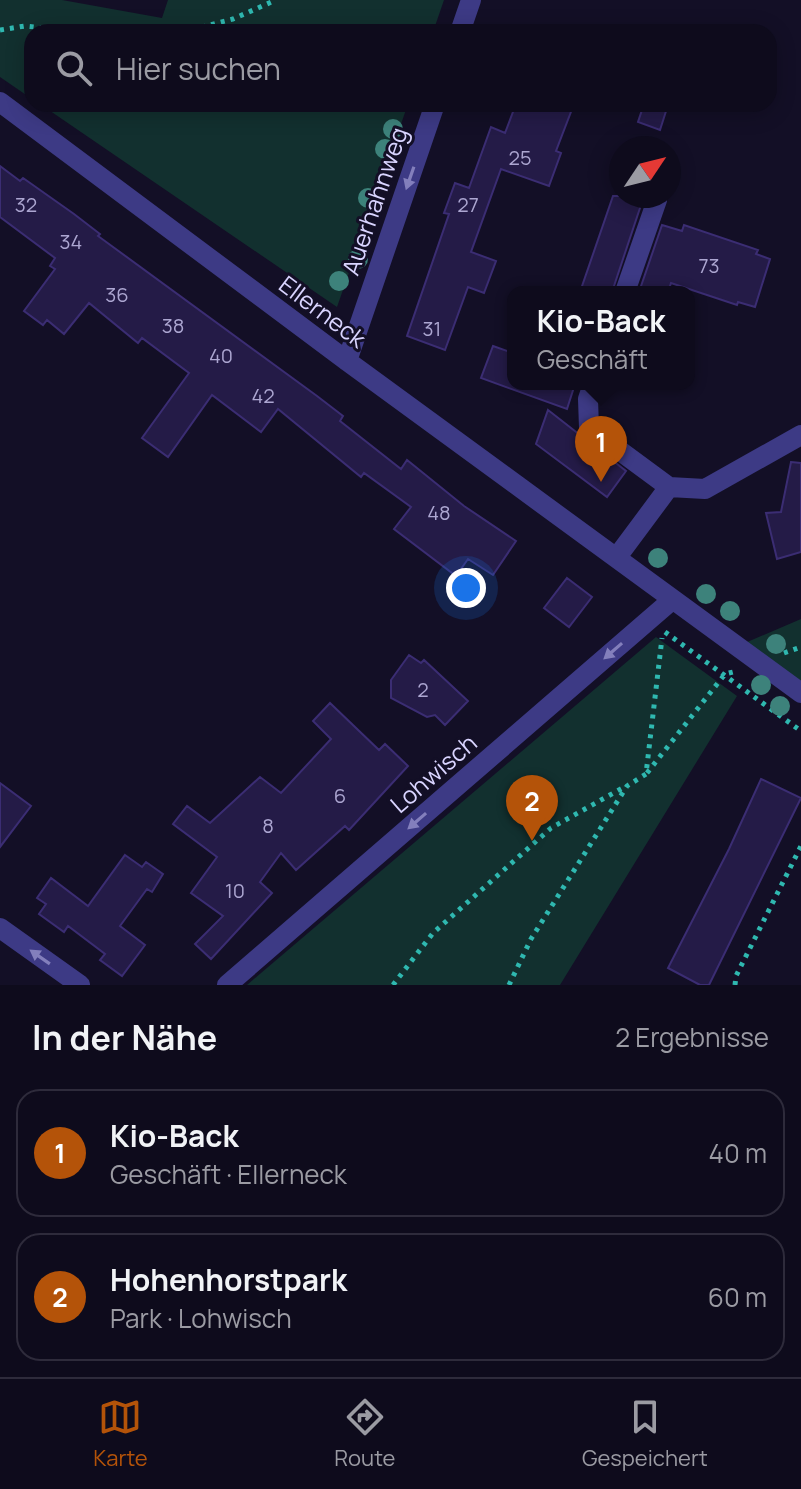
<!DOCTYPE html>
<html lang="de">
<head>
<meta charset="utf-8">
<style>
	:root { --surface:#0e0b1c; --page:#171425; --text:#f1f3f6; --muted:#9b9ba3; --line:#2e2b3b; --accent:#b45309 }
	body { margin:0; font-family:Manrope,sans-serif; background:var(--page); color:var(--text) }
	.compass { position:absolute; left:609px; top:136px; width:72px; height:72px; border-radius:50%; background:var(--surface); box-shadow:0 4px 20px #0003; rotate:55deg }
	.you { position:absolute; left:466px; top:588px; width:28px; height:28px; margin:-20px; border:6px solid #fff; border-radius:50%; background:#1a73e8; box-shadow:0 0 0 12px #1a73e833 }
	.badge { display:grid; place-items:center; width:52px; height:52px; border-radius:50%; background:var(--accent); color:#fff; font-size:26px; font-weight:700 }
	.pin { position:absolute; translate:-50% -66px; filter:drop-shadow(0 2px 4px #0008) }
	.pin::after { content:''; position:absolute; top:42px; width:28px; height:24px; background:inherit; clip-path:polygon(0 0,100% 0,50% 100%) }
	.popup { position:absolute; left:507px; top:286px; width:188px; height:104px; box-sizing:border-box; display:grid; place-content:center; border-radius:16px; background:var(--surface); filter:drop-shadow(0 2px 6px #0005); font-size:26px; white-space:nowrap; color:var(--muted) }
	.popup b { font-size:30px; color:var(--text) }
	.popup::after { content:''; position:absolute; left:50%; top:100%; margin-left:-16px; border:16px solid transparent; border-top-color:var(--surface) }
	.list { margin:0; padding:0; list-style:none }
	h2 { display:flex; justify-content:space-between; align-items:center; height:104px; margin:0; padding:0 32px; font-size:34px }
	h2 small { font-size:26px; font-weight:400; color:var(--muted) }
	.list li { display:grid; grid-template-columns:52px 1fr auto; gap:24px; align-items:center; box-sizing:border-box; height:128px; margin:0 16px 16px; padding:0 16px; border:2px solid var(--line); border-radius:24px }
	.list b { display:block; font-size:30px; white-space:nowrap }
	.list p { margin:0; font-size:26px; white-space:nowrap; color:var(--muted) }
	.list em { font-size:26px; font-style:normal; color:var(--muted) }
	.icon { flex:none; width:44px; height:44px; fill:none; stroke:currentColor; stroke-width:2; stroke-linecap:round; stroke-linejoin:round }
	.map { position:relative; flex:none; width:801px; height:985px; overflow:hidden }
	.search { position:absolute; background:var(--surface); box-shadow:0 4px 20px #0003; left:24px; right:24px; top:24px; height:88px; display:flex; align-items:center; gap:20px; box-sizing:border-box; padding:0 28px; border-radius:24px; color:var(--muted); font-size:30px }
	.sheet { height:392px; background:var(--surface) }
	nav { display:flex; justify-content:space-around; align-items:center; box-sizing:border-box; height:112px; border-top:2px solid var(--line); background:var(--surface); font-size:22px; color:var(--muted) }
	nav a { display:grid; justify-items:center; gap:4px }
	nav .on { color:var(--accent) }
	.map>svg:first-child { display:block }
	.green { fill:#12302f }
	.building { fill:#241b47; stroke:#3b2d73; stroke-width:2 }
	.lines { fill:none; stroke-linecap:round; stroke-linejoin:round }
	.path { stroke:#2fb8b0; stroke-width:5; stroke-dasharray:4 6; stroke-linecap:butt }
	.minor { stroke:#3d3a85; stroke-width:20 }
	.tree { fill:#3d827b }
	.oneway { fill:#837fbc }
	.labels { text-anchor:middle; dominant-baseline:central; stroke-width:6; stroke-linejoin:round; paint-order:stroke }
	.number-label { font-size:20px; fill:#aca6d1 }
	.street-label { font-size:24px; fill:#d9d4ff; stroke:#130f26 }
</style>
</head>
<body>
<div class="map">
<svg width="801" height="985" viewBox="0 0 801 985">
	<rect width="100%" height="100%" fill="#130f26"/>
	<path class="green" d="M0 0H62L162 18 168 0H444L433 32H32V99L0 77Z
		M40 104H408L337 307Z
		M801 619V693L738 646Z
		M656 637 737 696 560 985H247Z"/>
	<path class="building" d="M516 104H574L556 151 561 153 549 186 501 169 471 252 496 261 484 293 468 287 445 350 407 336 449 214 444 213 455 183 469 188 491 127 505 133Z
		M644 104 667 108 660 130 638 122Z
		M0 166 20 181 23 178 74 214 100 234 98 236 317 396 343 416 340 421 401 469 407 460 464 506 516 541 493 575 468 559 456 576 394 529 411 507 364 473 361 477 278 409 261 432 212 395 168 457 142 438 189 373 142 338 138 343 89 303 64 334 47 320 43 325 24 311 55 269 50 266 55 258 0 217Z
		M613 196H644L612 292H580Z
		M662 225 682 231 684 225 758 250 756 254 770 259 755 307 738 302 737 305 671 283 668 292H639Z
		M493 346 513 353V384H575L567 409 481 378Z
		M548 410 626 471 607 497 536 444Z
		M791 462 801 463V552L777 559 766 513 781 512Z
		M567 578 592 597 569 627 544 608Z
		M409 655 421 663 424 660 468 701 445 725 435 715 427 717 391 698V680Z
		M330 703 379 750 385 744 408 766 349 830 345 826 296 870 281 853 260 882 272 893 211 959 195 944 223 916 191 893 217 857 173 824 187 806 210 823 260 777 281 793 331 739 313 721Z
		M761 779 801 798 709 985H700L668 968 729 849Z
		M0 783 31 806 0 847Z
		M125 855 142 867 146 862 163 874 152 892 147 889 120 926 145 945 122 976 100 960 105 954 68 926 64 932 39 914 46 904 37 898 51 878 88 906Z"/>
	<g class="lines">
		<path class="path" d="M0 30 25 26 84 32
			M182 32 233 19 276 0
			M665 632 801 731
			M784 653 801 647
			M647 773 725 674 733 672
			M393 985 433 933 551 828 626 786
			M509 985 531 939 627 786 646 774 662 638
			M735 985 736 976 801 846"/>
		<path class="minor" d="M460 32 471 0
			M0 102 347 361 801 693
			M625 292 657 200
			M347 361 435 104
			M593 384 588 399 589 428 669 487
			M617 557 669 487 705 489 801 435
			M0 928 80 985
			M227 985 672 600"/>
	</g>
	<g class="tree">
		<circle cx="393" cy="129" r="10"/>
		<circle cx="385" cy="149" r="10"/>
		<circle cx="368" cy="198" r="10"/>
		<circle cx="358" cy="259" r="10"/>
		<circle cx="339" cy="281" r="10"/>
		<circle cx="658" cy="558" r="10"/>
		<circle cx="706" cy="594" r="10"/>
		<circle cx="730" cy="611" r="10"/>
		<circle cx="776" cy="644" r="10"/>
		<circle cx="761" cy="685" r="10"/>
		<circle cx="780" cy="706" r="10"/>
	</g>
	<defs><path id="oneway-solid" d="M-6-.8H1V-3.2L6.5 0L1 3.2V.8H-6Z" transform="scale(2)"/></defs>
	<g class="oneway">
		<use href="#oneway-solid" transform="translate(410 178) rotate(109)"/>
		<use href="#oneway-solid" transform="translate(613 651) rotate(139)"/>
		<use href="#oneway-solid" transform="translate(417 821) rotate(139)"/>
		<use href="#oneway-solid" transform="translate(40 957) rotate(-145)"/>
	</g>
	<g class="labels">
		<g class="number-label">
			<text x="520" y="157">25</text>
			<text x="26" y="204">32</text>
			<text x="468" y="204">27</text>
			<text x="71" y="241">34</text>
			<text x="709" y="265">73</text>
			<text x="117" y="294">36</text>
			<text x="173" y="325">38</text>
			<text x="432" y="328">31</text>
			<text x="221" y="355">40</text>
			<text x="263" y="395">42</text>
			<text x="439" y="512">48</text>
			<text x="423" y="689">2</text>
			<text x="340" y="795">6</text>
			<text x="268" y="825">8</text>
			<text x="235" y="890">10</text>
		</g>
		<g class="street-label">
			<text transform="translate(374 201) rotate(-71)">Auerhahnweg</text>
			<text transform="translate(323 311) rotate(37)">Ellerneck</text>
			<text transform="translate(433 773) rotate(-41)">Lohwisch</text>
		</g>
	</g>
</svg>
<svg class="compass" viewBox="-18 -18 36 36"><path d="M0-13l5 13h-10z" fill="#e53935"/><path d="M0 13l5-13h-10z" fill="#9b9ba3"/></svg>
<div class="you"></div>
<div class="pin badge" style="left:601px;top:482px">1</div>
<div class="popup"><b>Kio-Back</b>Geschäft</div>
<div class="pin badge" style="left:532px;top:841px">2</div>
<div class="search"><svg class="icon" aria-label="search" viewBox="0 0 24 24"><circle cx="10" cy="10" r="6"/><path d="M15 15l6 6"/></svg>Hier suchen</div>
</div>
<section class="sheet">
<h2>In der Nähe<small>2 Ergebnisse</small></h2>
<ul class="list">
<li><span class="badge">1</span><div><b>Kio-Back</b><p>Geschäft · Ellerneck</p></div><em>40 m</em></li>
<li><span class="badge">2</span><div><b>Hohenhorstpark</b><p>Park · Lohwisch</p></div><em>60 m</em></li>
</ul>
</section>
<nav>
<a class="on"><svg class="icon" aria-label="map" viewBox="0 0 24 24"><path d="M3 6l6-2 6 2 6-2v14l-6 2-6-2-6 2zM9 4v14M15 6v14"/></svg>Karte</a>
<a><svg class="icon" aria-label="directions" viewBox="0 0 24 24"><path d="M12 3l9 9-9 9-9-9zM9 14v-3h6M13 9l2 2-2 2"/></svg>Route</a>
<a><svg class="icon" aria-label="saved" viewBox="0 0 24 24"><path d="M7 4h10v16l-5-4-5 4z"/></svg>Gespeichert</a>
</nav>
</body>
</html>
